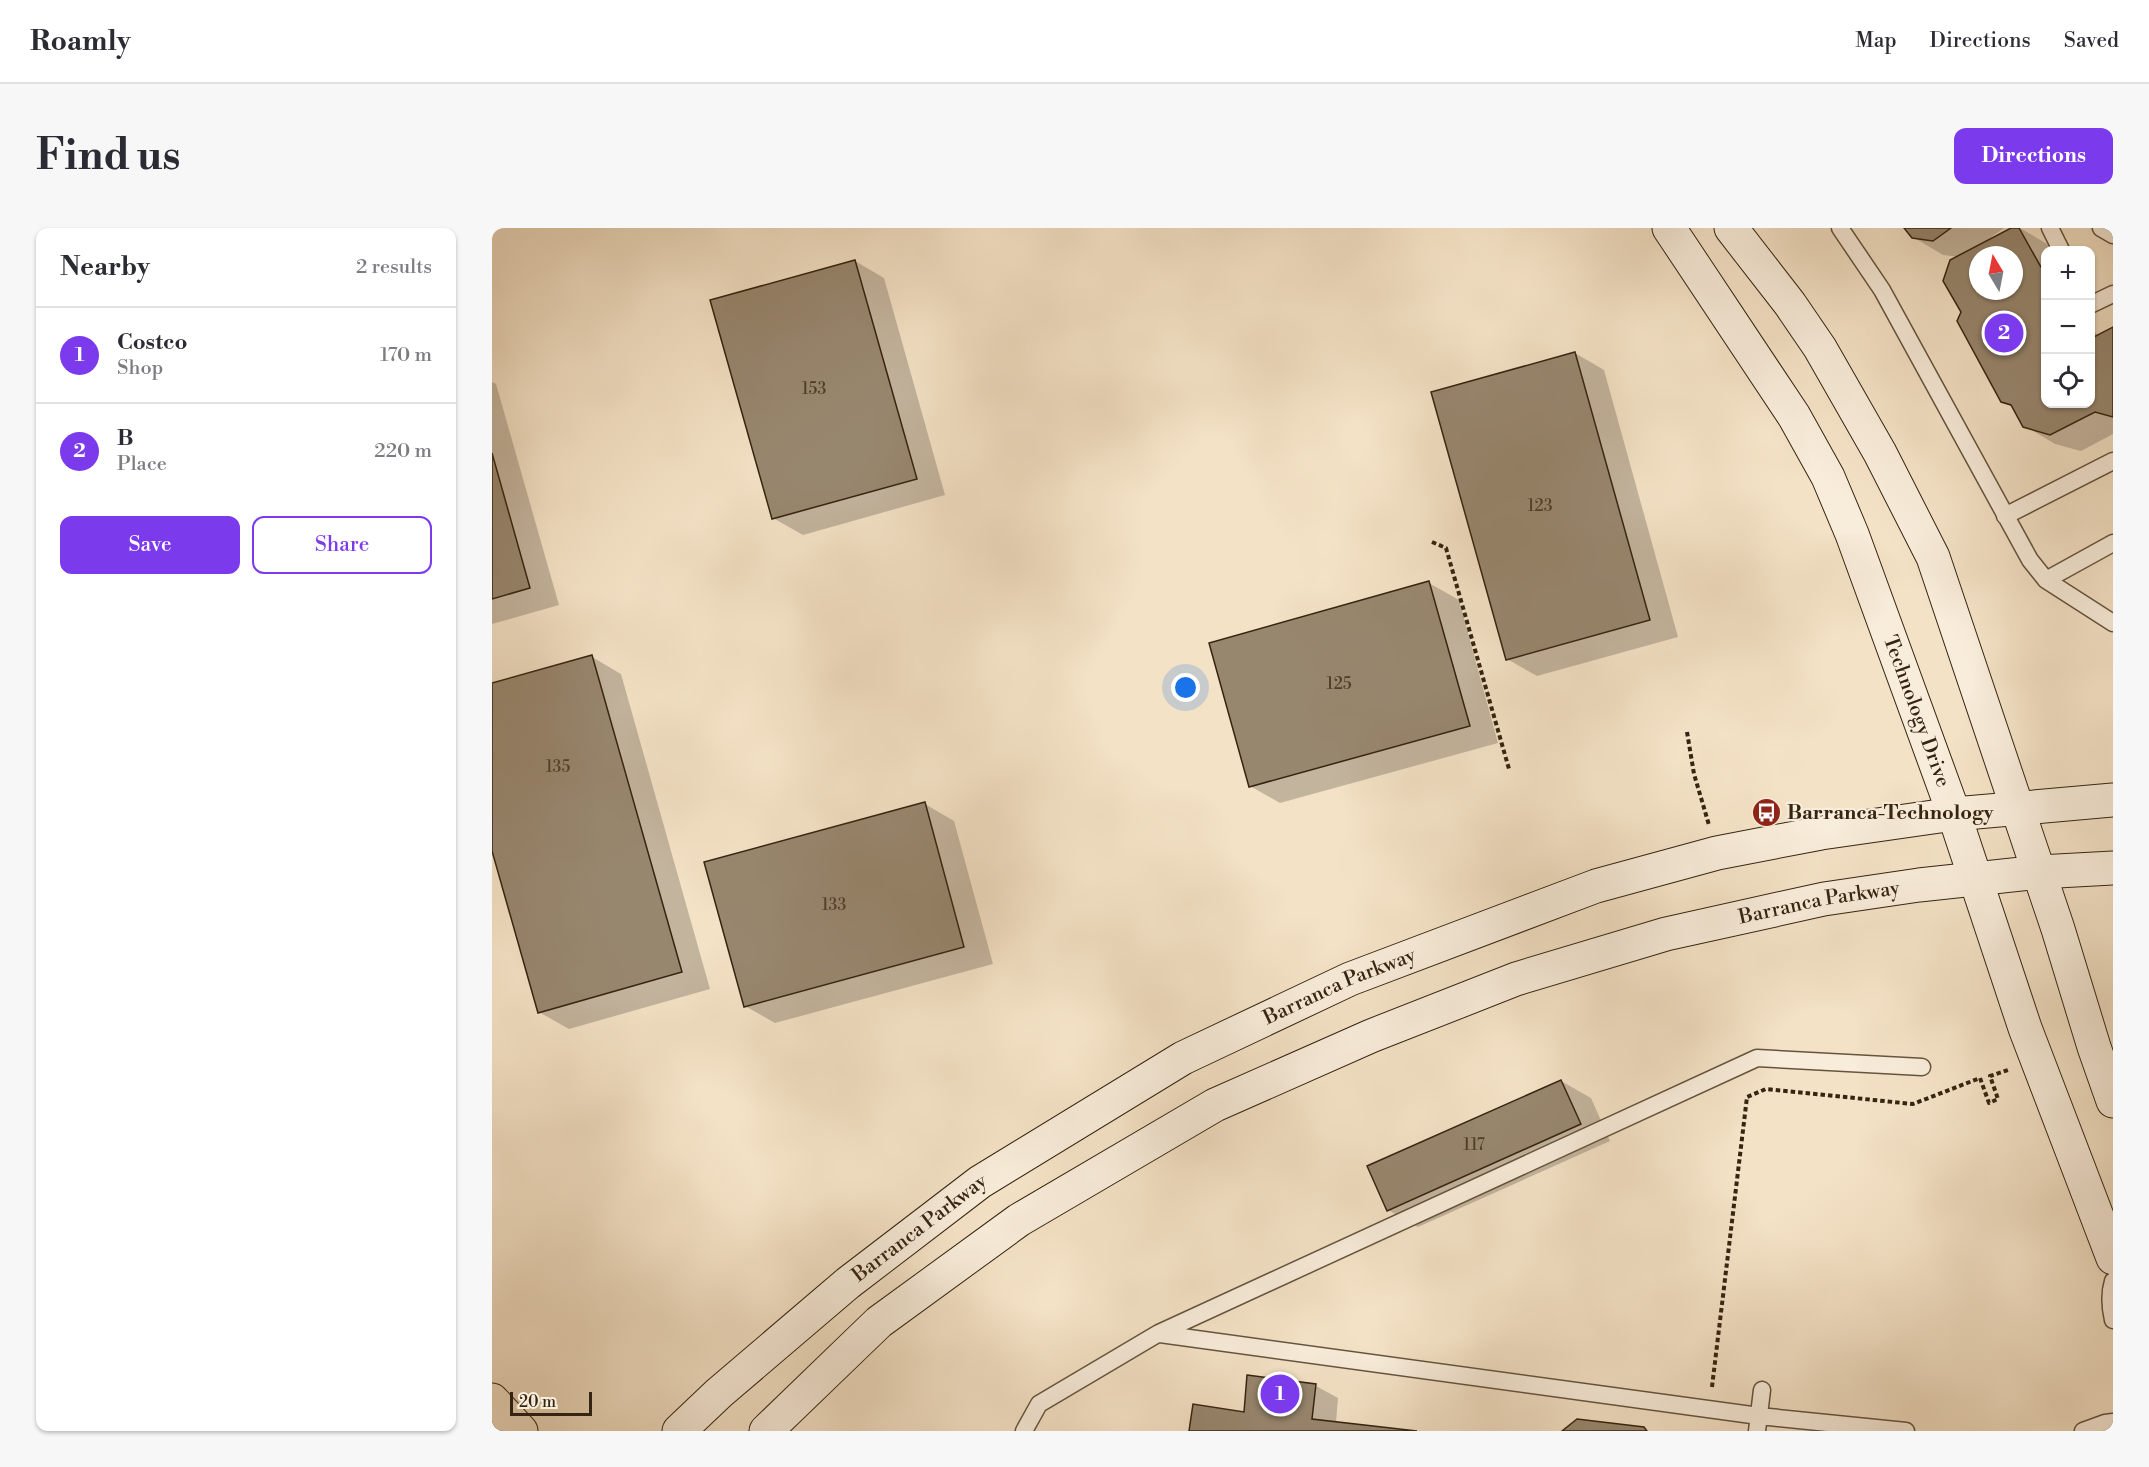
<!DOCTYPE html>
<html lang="en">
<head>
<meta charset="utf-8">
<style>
	:root { --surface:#fff; --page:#f7f7f7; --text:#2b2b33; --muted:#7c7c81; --line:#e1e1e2; --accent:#7c3aed }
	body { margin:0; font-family:"Libre Bodoni",serif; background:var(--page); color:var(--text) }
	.controls { position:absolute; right:18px; top:18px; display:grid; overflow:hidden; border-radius:12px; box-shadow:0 2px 4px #0004 }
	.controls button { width:54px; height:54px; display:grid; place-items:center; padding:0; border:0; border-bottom:2px solid var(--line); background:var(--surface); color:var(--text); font:30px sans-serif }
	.compass { position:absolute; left:1477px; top:18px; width:54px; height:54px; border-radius:50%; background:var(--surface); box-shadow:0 2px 4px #0004; rotate:350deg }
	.scale { position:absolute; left:18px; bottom:15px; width:82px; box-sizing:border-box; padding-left:6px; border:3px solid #352411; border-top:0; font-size:16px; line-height:21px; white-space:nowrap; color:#352411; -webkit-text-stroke:4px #f8ecda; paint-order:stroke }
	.you { position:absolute; left:694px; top:460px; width:21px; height:21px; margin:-15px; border:4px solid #fff; border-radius:50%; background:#1a73e8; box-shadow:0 0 0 9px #1a73e833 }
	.badge { display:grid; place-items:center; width:39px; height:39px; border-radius:50%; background:var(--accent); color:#fff; font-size:20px; font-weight:700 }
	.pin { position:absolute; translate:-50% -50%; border:3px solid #fff; box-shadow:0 2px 6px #0006 }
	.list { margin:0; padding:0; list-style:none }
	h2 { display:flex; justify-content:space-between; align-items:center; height:78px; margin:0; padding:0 24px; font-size:26px }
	h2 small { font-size:20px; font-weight:400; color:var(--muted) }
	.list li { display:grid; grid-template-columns:39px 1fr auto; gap:18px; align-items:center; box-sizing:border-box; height:96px; padding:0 24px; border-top:2px solid var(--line) }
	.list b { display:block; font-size:22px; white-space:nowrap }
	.list p { margin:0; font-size:20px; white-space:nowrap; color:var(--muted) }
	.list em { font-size:20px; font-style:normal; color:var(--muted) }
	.actions { display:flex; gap:12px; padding:18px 24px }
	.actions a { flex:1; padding:14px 0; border:2px solid var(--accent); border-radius:12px; text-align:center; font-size:21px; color:var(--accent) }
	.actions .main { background:var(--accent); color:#fff }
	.icon { flex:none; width:33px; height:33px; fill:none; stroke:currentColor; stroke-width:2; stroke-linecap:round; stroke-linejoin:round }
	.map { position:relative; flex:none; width:1621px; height:1203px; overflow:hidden; border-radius:12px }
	header { display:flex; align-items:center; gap:36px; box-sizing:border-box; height:84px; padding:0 30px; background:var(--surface); border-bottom:2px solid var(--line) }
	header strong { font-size:28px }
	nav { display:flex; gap:33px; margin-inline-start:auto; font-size:21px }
	.intro { display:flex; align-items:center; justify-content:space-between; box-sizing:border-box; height:144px; padding:0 36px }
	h1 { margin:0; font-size:42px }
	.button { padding:15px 27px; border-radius:12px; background:var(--accent); color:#fff; font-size:21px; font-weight:700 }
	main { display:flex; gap:36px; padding:0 36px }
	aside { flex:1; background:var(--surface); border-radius:12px; box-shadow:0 2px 4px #0004 }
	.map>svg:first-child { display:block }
	.shadow { fill:#0003; fill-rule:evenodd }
	.building { fill:#98876f; stroke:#352411; stroke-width:1.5; fill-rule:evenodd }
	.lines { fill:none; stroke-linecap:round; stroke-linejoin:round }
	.lane-casing { stroke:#65543e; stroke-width:19 }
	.secondary-casing { stroke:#352411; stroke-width:35 }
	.highway-casing { stroke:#352411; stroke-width:35 }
	.path { stroke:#352411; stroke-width:4; stroke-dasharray:4.5 3; stroke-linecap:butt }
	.lane { stroke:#f8ecda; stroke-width:16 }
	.secondary { stroke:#f8ecda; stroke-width:33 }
	.highway { stroke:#f4e2c6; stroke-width:33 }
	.labels { text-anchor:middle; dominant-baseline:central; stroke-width:4.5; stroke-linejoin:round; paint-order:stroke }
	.number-label { font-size:16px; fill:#4e3d28 }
	.street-label { font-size:20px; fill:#352411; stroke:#f8ecda }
	.poi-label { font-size:20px; font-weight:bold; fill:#352411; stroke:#f8ecda; text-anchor:start }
</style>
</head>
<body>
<header>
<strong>Roamly</strong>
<nav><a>Map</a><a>Directions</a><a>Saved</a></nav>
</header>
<div class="intro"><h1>Find us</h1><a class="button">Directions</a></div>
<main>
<aside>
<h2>Nearby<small>2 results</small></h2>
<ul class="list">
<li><span class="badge">1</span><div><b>Costco</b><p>Shop</p></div><em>170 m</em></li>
<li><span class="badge">2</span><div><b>B</b><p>Place</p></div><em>220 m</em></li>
</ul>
<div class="actions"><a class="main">Save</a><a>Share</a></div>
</aside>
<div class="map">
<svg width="1621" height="1203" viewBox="0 0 1621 1203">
	<rect width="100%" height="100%" fill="#f4e2c6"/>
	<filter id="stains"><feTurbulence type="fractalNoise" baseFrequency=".00333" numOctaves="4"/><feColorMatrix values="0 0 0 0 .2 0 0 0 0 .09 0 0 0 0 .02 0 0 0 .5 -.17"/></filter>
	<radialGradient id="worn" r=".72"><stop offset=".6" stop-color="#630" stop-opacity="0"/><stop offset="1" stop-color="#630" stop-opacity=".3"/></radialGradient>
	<path class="shadow" d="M1414 0H1512L1495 12 1496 14 1523 0H1528L1555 16 1558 22H1554V176H1598V95L1606 109 1621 100V206L1589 223 1563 216 1533 198 1522 180 1510 173 1470 84 1468 29 1451 27 1421 9ZM1486 27H1522V63H1486Z
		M363 33 392 50 453 267 311 307 281 290Z
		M1083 125 1112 142 1186 409 1045 448 1015 431Z
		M0 154 4 156 67 377 0 396Z
		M937 355 967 372 1006 515 788 575 758 558Z
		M100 429 129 446 218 761 77 801 47 784 0 617V457Z
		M433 576 462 593 501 736 283 795 253 778Z
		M1069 853 1099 870 1118 913 926 999 896 982Z
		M757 1149 824 1158 846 1170 844 1195 912 1203H699L753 1185Z"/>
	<path class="building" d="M1412 0H1459L1441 13 1420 10Z
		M1519 0H1527L1554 48V176H1598V111L1621 99V189L1603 184 1558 207 1531 199 1519 177 1509 174 1465 93 1469 84 1451 53 1458 32ZM1486 27H1522V63H1486Z
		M363 32 425 251 280 291 218 72Z
		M1083 124 1158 392 1014 432 939 164Z
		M0 225 38 360 0 371Z
		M937 353 978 498 757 559 717 415Z
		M100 427 190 744 46 785 0 623V455Z
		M433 574 472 719 252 779 212 634Z
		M1069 852 1089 896 895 983 875 938Z
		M755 1147 824 1156 820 1191 925 1203H697L701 1176 752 1184Z
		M1085 1191 1152 1199 1155 1203H1070Z"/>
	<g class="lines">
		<defs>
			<path id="lane" d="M1348 0 1390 62 1538 332 1554 352 1621 395
				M1558 0 1569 22
				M1609 0 1621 7
				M1598 77 1621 66
				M1513 288 1621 233
				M1554 352 1621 315
				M1621 1053C1617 1066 1618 1079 1621 1092
				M668 1106 1267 1188 1414 1203
				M532 1203 547 1176 667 1105 1265 830 1430 839
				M1265 1203 1270 1162
				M1591 1203 1613 1195 1621 1194"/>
			<g id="secondary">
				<path id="s1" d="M1177 0 1302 188 1336 249 1360 306 1462 586 1533 800 1621 1030"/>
				<path d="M1239 0 1298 76 1328 120 1388 225 1441 329 1566 701 1602 819 1621 873"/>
				<path id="s2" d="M187 1203 227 1165 356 1055 488 954 691 830 858 751 1104 658 1225 625 1329 605 1462 586 1621 572"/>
				<path id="s3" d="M274 1203 387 1094 527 992 723 877 879 808 1024 751 1174 706 1332 671 1427 657 1547 644 1621 640"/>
			</g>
			<path id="highway" d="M0 1172 29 1203"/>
		</defs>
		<use href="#lane" class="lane-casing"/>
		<use href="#secondary" class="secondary-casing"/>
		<use href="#highway" class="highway-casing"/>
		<path class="path" d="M940 314 954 320 1017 541
			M1195 504 1202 546 1217 597
			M1220 1159 1255 869 1274 861 1421 876 1488 850 1497 875 1506 871 1498 848 1516 842"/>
		<use href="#lane" class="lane"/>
		<use href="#secondary" class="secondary"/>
		<use href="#highway" class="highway"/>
	</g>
	<defs>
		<symbol id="bus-disc" viewBox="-11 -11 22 22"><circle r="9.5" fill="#8f2418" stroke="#f8ecda"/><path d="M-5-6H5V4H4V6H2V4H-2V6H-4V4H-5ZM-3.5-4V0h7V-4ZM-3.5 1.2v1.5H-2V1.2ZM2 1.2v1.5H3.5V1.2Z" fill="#fff"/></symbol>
	</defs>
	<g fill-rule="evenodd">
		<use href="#bus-disc" x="1258" y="568" width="33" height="33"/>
	</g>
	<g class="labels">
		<g class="number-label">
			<text x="322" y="161">153</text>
			<text x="1048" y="278">123</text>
			<text x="847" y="456">125</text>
			<text x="66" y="539">135</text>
			<text x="342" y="677">133</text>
			<text x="982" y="917">117</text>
		</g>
		<g class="street-label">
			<text stroke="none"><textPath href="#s1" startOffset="546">Technology Drive</textPath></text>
			<text stroke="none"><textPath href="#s3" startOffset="1197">Barranca Parkway</textPath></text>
			<text stroke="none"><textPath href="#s2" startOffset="801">Barranca Parkway</textPath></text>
			<text stroke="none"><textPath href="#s2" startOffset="315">Barranca Parkway</textPath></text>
		</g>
		<g class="poi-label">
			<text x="1295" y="585">Barranca-Technology</text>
		</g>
	</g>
	<rect width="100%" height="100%" filter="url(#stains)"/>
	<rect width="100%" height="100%" fill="url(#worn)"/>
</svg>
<div class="controls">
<button>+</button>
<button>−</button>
<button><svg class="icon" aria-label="locate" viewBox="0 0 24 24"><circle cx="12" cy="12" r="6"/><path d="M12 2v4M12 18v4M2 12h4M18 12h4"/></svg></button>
</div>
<svg class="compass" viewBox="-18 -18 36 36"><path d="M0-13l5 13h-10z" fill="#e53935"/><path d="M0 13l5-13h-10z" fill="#7c7c81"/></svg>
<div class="scale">20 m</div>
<div class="you"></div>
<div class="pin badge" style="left:788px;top:1166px">1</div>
<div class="pin badge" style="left:1512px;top:105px">2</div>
</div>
</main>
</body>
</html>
